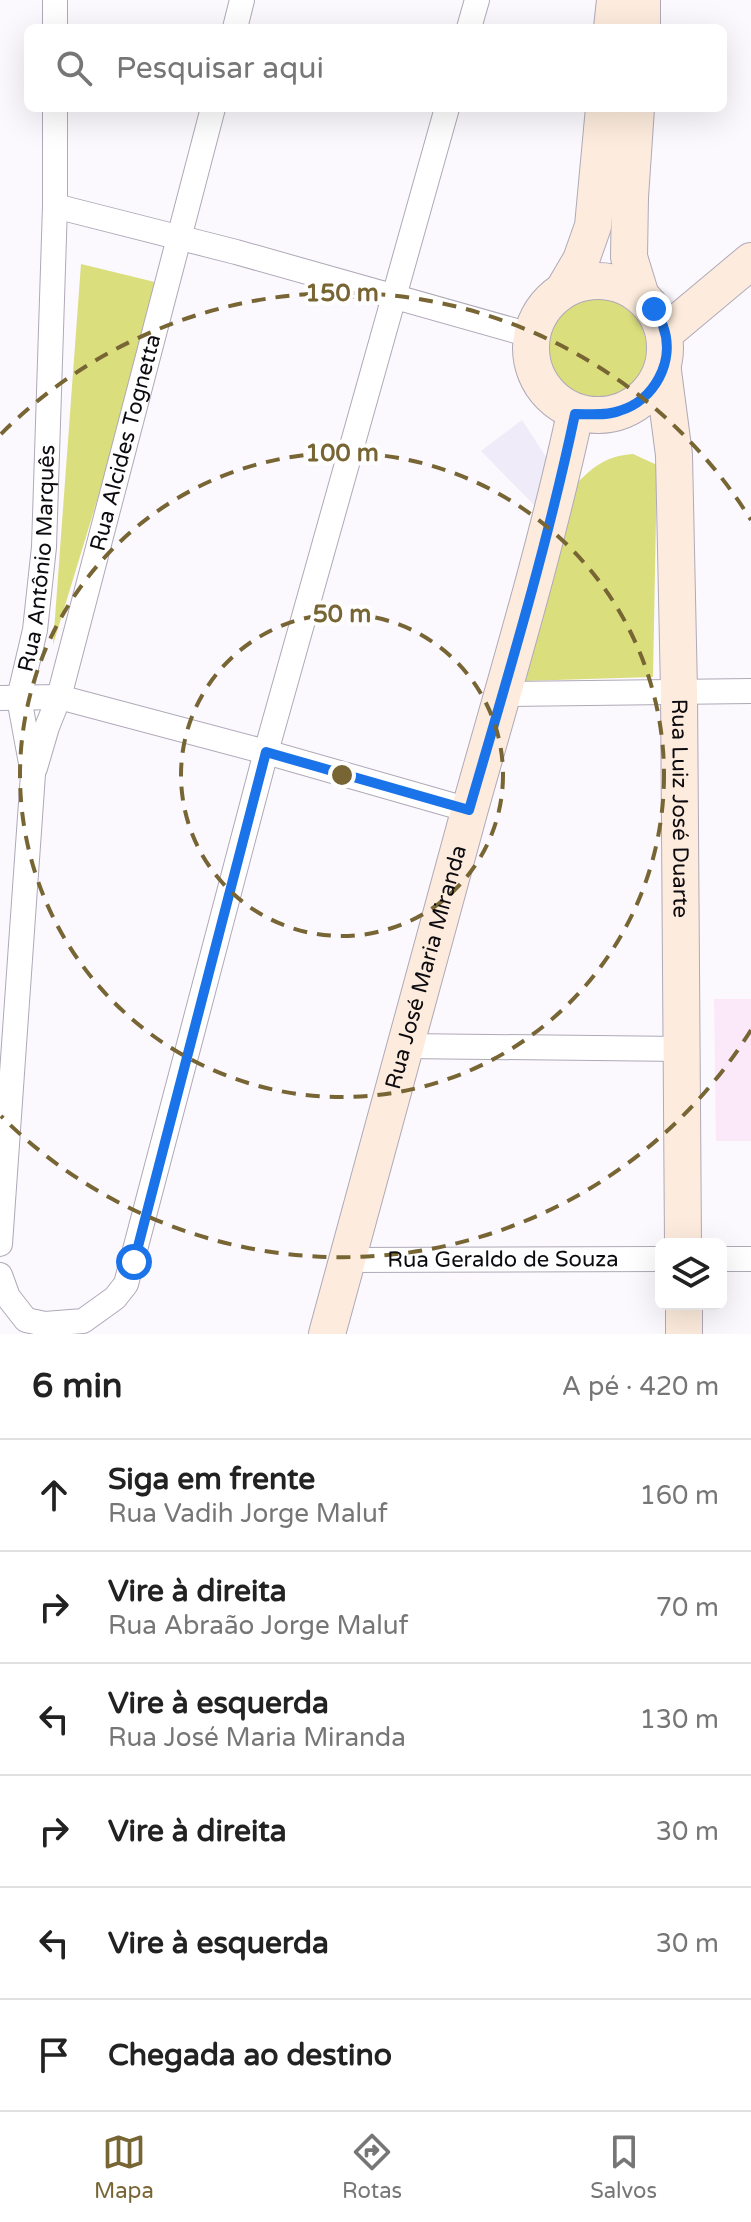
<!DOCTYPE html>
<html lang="pt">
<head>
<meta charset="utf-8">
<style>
	:root { --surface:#fff; --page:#f6f6f6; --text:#222; --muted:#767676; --line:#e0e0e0; --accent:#786534 }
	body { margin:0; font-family:"Varela Round",sans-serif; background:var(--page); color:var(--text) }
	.controls { position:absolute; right:24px; bottom:24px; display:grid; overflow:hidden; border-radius:12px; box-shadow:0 8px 32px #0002 }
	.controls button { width:72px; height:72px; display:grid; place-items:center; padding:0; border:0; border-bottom:2px solid var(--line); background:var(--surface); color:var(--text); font:40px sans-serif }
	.stop { position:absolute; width:24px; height:24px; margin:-18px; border:6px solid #1a73e8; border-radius:50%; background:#fff }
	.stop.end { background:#1a73e8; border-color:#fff; box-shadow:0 2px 8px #0008 }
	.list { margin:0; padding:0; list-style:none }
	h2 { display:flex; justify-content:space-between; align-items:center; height:104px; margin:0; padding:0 32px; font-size:34px }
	h2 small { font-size:26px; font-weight:400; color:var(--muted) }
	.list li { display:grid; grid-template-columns:52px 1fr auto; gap:24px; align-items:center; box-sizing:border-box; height:112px; padding:0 32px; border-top:2px solid var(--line) }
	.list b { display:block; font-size:30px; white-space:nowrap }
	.list p { margin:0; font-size:26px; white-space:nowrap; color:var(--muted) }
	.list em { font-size:26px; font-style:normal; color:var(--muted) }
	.icon { flex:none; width:44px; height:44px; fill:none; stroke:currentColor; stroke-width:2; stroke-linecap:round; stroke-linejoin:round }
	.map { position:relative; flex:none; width:751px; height:1334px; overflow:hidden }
	.search { position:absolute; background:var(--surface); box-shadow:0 8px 32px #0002; left:24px; right:24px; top:24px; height:88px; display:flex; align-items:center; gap:20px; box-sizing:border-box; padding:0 28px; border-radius:12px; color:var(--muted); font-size:30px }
	.sheet { height:776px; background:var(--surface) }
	nav { display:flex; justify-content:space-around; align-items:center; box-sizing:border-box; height:112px; border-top:2px solid var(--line); background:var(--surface); font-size:22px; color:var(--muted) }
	nav a { display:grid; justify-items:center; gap:4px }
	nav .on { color:var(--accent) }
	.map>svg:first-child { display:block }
	.built { fill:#f0ebf8 }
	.education { fill:#fbe9fa }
	.green { fill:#dade7d }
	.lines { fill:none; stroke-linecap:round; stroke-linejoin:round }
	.street-casing { stroke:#afa9b8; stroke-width:26 }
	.secondary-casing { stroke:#afa9b8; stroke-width:38 }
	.street { stroke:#fff; stroke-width:24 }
	.secondary { stroke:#fdecdd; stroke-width:36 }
	.route { stroke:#1a73e8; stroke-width:10 }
	.ring { fill:none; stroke:#786534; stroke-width:4; stroke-dasharray:14 10 }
	.labels { text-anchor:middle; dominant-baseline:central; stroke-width:8; stroke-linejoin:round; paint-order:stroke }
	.street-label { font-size:22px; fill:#0d0b10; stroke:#fff }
	.centre { fill:#786534; stroke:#fff; stroke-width:4 }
	.ring-label { font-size:24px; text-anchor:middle; font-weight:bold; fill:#786534; stroke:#fff; stroke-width:8; stroke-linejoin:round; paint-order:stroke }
</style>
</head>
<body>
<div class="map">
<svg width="751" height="1334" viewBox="0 0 751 1334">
	<rect width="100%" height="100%" fill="#fbf8fe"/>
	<path class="built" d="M522 420 550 463 545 516 481 451Z"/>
	<path class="education" d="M714 999H751V1141H716Z"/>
	<path class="green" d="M81 264 163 284 53 645Z
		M602 297C686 323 636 426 573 395 556 386 548 377 545 358 539 319 566 298 602 297Z
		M633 454 657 465 653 677 523 681 574 486C593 467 605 456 633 454Z"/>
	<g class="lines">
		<defs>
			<g id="street">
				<path d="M55 28V0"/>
				<path d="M235 28 242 0"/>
				<path d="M469 28 477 0"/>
				<path d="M55 206 236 252 530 335"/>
				<path d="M503 694 751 691"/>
				<path d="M0 698 59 697 266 752 469 810"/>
				<path id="s1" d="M35 768 47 727 59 697 213 108"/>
				<path d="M404 1046 682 1049"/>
				<path id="s2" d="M0 1244 33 774 19 698 35 630 44 547 55 206V108"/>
				<path d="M721 1259H751"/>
				<path id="s3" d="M347 1260 661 1259"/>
				<path d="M0 1275 8 1297 26 1320 45 1324V1334"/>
				<path d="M45 1324 83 1321 115 1298 126 1284 266 752 447 108"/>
			</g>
			<g id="secondary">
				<path d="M612 28 615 0"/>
				<path d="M642 28V0"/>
				<path d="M636 108 630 197 629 257 641 296"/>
				<circle cx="598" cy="348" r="67"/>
				<path d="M564 289 581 260 593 226 604 108"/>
				<path d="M665 333 751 261"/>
				<path id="s4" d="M663 371 674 455 679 691 683 1244"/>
				<path d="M684 1304V1334"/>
				<path id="s5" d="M327 1334C373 1160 420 986 469 812 506 680 546 548 575 414"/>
			</g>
		</defs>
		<use href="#street" class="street-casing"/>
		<use href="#secondary" class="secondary-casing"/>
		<use href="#street" class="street"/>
		<use href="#secondary" class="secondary"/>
	</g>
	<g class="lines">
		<path class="route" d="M134 1262 266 752 469 810C507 679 547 547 575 414 590 414 606 416 619 411 654 401 676 361 663 326 661 320 657 315 654 309"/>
	</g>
	<g class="ring">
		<circle cx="342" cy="775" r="161"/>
		<circle cx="342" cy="775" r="322"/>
		<path d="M751 1030A482 482 0 0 1 1 1116M1 434A482 482 0 0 1 751 520"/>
	</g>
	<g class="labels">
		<g class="street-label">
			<text stroke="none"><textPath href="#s1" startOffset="338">Rua Alcides Tognetta</textPath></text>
			<text stroke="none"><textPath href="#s2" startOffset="690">Rua Antônio Marquês</textPath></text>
			<text stroke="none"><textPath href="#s4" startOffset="438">Rua Luiz José Duarte</textPath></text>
			<text stroke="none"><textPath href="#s5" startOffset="380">Rua José Maria Miranda</textPath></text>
			<text stroke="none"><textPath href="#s3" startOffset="156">Rua Geraldo de Souza</textPath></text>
		</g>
	</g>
	<circle cx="342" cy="775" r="12" class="centre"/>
	<g class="ring-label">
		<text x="342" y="301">150 m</text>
		<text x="342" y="461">100 m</text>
		<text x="342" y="622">50 m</text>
	</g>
</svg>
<div class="controls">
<button><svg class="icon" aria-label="layers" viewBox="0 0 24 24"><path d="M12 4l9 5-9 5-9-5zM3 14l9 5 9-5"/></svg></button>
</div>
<div class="stop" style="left:134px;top:1262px"></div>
<div class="stop end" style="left:654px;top:309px"></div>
<div class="search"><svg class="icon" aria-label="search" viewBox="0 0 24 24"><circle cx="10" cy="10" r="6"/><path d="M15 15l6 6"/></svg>Pesquisar aqui</div>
</div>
<section class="sheet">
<h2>6 min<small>A pé · 420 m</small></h2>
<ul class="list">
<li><svg class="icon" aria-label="ahead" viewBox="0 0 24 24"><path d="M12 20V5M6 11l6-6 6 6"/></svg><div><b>Siga em frente</b><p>Rua Vadih Jorge Maluf</p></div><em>160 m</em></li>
<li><svg class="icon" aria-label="right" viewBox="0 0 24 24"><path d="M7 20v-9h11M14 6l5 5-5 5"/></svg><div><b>Vire à direita</b><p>Rua Abraão Jorge Maluf</p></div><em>70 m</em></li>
<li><svg class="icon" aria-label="left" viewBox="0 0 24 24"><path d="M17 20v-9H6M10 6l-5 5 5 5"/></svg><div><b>Vire à esquerda</b><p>Rua José Maria Miranda</p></div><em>130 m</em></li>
<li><svg class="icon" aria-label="right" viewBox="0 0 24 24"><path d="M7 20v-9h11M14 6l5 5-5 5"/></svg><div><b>Vire à direita</b></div><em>30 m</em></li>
<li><svg class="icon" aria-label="left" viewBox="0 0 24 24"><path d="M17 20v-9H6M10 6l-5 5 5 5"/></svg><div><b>Vire à esquerda</b></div><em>30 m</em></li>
<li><svg class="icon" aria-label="arrive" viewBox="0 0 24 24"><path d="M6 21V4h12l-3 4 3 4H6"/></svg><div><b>Chegada ao destino</b></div></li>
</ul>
</section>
<nav>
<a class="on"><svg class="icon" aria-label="map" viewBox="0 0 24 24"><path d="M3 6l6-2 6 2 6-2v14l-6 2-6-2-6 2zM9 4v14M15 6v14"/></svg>Mapa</a>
<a><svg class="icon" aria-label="directions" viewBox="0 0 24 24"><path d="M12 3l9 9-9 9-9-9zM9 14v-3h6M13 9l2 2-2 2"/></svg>Rotas</a>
<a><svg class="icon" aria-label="saved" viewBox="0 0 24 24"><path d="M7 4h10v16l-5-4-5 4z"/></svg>Salvos</a>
</nav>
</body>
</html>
